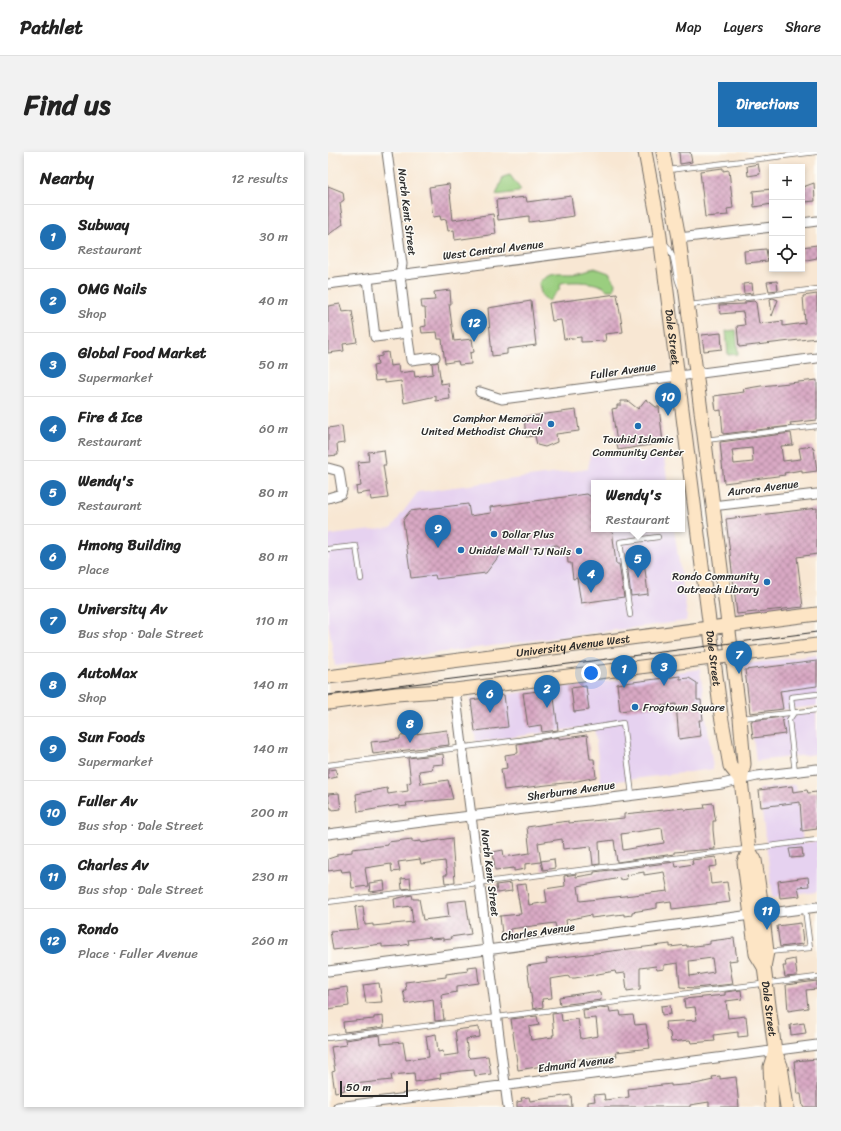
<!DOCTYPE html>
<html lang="en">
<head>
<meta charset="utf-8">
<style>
	:root { --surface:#fff; --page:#f2f2f2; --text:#222; --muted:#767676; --line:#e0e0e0; --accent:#1f6fb2 }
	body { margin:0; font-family:Sriracha,sans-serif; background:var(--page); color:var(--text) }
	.controls { position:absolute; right:12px; top:12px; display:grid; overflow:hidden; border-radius:0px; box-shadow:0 2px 6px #0003 }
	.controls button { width:36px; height:36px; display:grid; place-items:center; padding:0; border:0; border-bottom:1px solid var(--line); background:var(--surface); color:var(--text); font:20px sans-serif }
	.scale { position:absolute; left:12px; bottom:10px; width:68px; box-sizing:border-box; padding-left:4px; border:2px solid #2b2b2b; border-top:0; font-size:11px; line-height:14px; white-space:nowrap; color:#2b2b2b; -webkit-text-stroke:3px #fdfcf7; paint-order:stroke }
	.you { position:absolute; left:263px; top:521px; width:14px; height:14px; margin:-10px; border:3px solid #fff; border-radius:50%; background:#1a73e8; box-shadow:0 0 0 6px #1a73e833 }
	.badge { display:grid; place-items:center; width:26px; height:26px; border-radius:50%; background:var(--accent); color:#fff; font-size:13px; font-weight:700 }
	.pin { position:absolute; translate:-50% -33px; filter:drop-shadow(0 1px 2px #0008) }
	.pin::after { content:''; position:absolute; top:21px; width:14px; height:12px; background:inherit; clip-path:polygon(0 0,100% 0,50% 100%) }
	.popup { position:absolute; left:263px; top:328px; width:94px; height:52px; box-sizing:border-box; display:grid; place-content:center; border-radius:0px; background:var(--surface); filter:drop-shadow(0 1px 3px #0005); font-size:13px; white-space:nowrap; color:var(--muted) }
	.popup b { font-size:15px; color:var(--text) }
	.popup::after { content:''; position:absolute; left:50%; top:100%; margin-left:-8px; border:8px solid transparent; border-top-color:var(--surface) }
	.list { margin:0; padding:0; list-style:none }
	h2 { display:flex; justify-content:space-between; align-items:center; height:52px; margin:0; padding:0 16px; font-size:17px }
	h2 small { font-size:13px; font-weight:400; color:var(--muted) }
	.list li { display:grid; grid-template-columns:26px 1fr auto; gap:12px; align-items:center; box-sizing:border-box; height:64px; padding:0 16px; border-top:1px solid var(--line) }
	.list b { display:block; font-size:15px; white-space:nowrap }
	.list p { margin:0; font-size:13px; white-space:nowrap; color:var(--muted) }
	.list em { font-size:13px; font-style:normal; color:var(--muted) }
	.icon { flex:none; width:22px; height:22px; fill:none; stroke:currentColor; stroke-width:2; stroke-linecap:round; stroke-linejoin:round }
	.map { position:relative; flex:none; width:489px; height:955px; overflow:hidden; border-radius:0px }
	header { display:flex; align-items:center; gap:24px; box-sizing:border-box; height:56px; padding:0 20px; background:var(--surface); border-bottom:1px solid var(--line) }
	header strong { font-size:19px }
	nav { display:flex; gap:22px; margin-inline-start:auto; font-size:14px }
	.intro { display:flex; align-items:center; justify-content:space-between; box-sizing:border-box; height:96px; padding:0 24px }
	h1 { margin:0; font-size:28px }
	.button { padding:10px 18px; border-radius:0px; background:var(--accent); color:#fff; font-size:14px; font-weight:700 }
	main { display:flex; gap:24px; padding:0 24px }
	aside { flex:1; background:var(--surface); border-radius:0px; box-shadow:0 2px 6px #0003 }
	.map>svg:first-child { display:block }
	.built { fill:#e6d2f0 }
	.park { fill:#9ace7f; stroke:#627c55 }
	.building { fill:url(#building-cross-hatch); fill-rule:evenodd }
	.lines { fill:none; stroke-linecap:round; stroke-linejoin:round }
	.service-casing { stroke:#736d66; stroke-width:6 }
	.minor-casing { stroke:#736d66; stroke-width:11 }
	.secondary-casing { stroke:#736d66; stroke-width:15 }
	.service { stroke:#fff; stroke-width:4.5 }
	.minor { stroke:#fff; stroke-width:9 }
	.secondary { stroke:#fde5c5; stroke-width:13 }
	.tram { stroke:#2b2b2b; stroke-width:1 }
	.poi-dot { fill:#1f6fb2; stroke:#fdfcf7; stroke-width:1.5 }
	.labels { text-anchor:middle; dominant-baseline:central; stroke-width:3; stroke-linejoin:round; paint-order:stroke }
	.street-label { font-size:11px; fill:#2b2b2b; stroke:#fdfcf7 }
	.poi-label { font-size:11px; fill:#2b2b2b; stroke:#fdfcf7; text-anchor:end }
</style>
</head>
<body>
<header>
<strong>Pathlet</strong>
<nav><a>Map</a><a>Layers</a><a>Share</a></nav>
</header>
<div class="intro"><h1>Find us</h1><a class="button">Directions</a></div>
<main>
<aside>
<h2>Nearby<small>12 results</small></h2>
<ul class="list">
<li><span class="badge">1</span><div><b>Subway</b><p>Restaurant</p></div><em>30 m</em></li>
<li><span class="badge">2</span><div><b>OMG Nails</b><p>Shop</p></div><em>40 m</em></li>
<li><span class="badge">3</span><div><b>Global Food Market</b><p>Supermarket</p></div><em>50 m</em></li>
<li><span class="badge">4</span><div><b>Fire &amp; Ice</b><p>Restaurant</p></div><em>60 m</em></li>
<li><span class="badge">5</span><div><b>Wendy's</b><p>Restaurant</p></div><em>80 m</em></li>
<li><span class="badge">6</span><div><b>Hmong Building</b><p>Place</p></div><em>80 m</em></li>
<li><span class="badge">7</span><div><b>University Av</b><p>Bus stop · Dale Street</p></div><em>110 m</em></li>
<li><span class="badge">8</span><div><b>AutoMax</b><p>Shop</p></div><em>140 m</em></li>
<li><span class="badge">9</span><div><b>Sun Foods</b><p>Supermarket</p></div><em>140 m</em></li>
<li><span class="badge">10</span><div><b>Fuller Av</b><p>Bus stop · Dale Street</p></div><em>200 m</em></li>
<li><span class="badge">11</span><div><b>Charles Av</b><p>Bus stop · Dale Street</p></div><em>230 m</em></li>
<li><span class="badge">12</span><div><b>Rondo</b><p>Place · Fuller Avenue</p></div><em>260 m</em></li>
</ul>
</aside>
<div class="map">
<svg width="489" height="955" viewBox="0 0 489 955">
	<defs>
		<pattern id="building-cross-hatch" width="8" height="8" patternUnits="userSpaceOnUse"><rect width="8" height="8" fill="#d9a9c4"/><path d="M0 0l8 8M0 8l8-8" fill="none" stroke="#b08a9f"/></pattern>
	</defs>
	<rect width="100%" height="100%" fill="#fdfcf7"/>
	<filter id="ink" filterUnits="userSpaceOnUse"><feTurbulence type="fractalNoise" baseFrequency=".025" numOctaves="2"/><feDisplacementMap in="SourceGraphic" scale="8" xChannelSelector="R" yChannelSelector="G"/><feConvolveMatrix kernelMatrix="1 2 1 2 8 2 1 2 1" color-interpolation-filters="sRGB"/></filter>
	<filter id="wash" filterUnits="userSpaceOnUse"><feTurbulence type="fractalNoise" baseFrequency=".012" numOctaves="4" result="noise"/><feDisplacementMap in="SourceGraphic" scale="16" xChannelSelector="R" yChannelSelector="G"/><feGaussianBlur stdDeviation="0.9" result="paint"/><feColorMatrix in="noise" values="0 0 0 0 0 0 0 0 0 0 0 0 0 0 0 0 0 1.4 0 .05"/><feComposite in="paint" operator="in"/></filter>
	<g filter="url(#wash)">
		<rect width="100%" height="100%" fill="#f8e7d3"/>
		<path class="built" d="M335 301 340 331H266V377H346L359 463 358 469 7 514 0 469V390L2 383 63 376 90 340 260 317 262 303Z
			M489 503V554L422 561 416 512Z
			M372 517 385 617 273 631 266 574 148 590 142 547Z
			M488 560 489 602 428 609 423 568Z
			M468 632 475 691 489 689V740L445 745 431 637Z"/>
		<path class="park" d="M182 23 193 38 191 40 168 43 175 25Z
			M267 116 281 121 287 130 286 138H279C272 129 244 129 233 131L231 138 221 149C213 146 212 138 211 131 220 116 238 123 251 120 257 119 261 117 267 116Z
			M408 178 410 202 400 203 398 179Z"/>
		<g id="blocks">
			<path class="building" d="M351 0H362L364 10 352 12Z
				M430 12 432 22 420 24 419 14Z
				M395 16V19L401 18 405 56 399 57 400 63 377 65 372 19Z
				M486 31 487 49 477 50 475 35Z
				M121 32 125 68 165 62 168 82 127 88 126 78 120 79 118 67 113 68 112 64 105 65 101 35Z
				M0 34 15 40 16 48 12 51 15 72 0 83Z
				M444 37V52L426 55 425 39Z
				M243 44 246 64 201 70V64L170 68 168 48 198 45 199 50Z
				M489 93V106L474 109V95Z
				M438 97 440 109 417 111 416 99Z
				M449 129 450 138 441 139 439 130Z
				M424 131 425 141 416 142 415 132Z
				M122 138 123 152H121L126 189 144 187 146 200 142 201 143 212 131 213 130 209 117 211 114 187H110L109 180 94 181 93 175 98 174 97 156H94L93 149 107 148 106 140Z
				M289 142 295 180 277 182 278 189 253 190V185L236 187 233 168 224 169 221 151Z
				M489 142V186L411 195 409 174 417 173 415 160 392 162 391 153 417 152V150L426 149 428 151 431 172 455 169V174L477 171 475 144Z
				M445 146 450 148 444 164 442 147Z
				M203 149 208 193 179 197V202L164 204 160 156Z
				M12 152 14 160 24 159 29 190 15 192 16 199 0 201V154Z
				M393 181 394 197 376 199 374 183Z
				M60 200 62 214 70 213 71 221 86 219 87 225 105 222 104 211 110 210 113 232 120 231 122 247 108 249V244L76 251 73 229 57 231V228L47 229 45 214 50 213 49 205 54 204V201Z
				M489 228V268L462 271 463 274 395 282 393 258 388 259 386 244 416 240 415 237 433 234Z
				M318 247 328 255H331L335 291 290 298 284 257 289 256V253H293V249H300L310 257Z
				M248 258 251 279 228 282 229 290 217 295 209 293 207 284 198 285 196 265Z
				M14 274 16 291 9 292 10 303 0 304V276Z
				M463 281 465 293 453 294 455 309 473 307 471 296 484 294 485 297H486L489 319 474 321V318L456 321 457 323 396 331 392 290ZM424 296 425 310 406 312 404 298Z
				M56 298 58 313H55L60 346 43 348 42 340 29 342 28 335 33 334 30 310 41 309 40 300Z
				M259 342 266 347V377H284L288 412H291L296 445 253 451 249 426 245 427 243 411H240L239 400 229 393 174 400 158 421 108 427 107 423 83 426 75 368 82 359 140 352 142 364 163 361 162 355Z
				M489 356V402L469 405 475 455 409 462 398 367Z
				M316 409 320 442 303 444 299 411Z
				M489 509V534L452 539 455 557 422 561 417 518Z
				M352 524V527L361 526 369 531V548H373L375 568H371L373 584 351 587 348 552 292 559 289 532Z
				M258 534 261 558 246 560 243 536Z
				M225 537 230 578 214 580 213 573 200 575 195 541Z
				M176 543 180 575 147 579 143 548Z
				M454 565 457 582 425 586 423 569Z
				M119 578 121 593 45 602 43 590 72 587V584Z
				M259 583 262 607H266L268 625 245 630 176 638 173 617 179 616 177 603 190 601 189 592 231 585V587Z
				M115 602 116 612 104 613 105 617 91 619 93 632 120 628 125 647 78 651 79 654 71 655V653L30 660 28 642 59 636 60 642 80 639 79 631 83 630 80 606Z
				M8 617 9 625 0 627V618Z
				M464 634 465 640 479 638 480 641 489 640V677L474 679 472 650 433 655 431 638Z
				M11 641 13 657 4 658V656H2L0 642Z
				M385 651 387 665 388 669H385V678L387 697 346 700V702L289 710 286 688 271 690 272 712 265 713 263 694 235 697 234 687 210 691 213 710 197 712V717L186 719V716L167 718 165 700 175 698 176 705 202 701 199 675 225 671 241 669V671L296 666V662L356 656 357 658 377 656 376 652ZM334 676 336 691 295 698 293 682Z
				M124 686 127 730 117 731 116 723H119L117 709 93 712 92 707 70 710 72 719 64 720 63 712 37 716 40 734 24 736 22 719 14 720 13 717 0 719V707L9 704V702L24 700V697L60 693V690L84 687V690L93 689V691Z
				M474 696 475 705 463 706 461 697Z
				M388 705 389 714 381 715 383 732 399 730 402 750 344 757 343 749 329 751V756L304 760V763L296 764V762L263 766V763L238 768 239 775 228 776 227 771 182 777V781L174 782 172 764 193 762 188 733 198 732 201 753 219 750 217 737 237 734 236 724 248 722V725L266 722V720L347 710 348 715 365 712 364 708ZM316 720V723L336 720 340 739 252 749 250 734 292 726V728L299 727 298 723Z
				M226 707 227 716 215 718 213 709Z
				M480 725 481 734 470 735 472 744 452 746 450 729Z
				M82 726 83 736 74 737 73 727Z
				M56 729 57 738 42 740 41 731Z
				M183 731 184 739 169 741 168 733Z
				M84 743 85 747H91L95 768 121 765 119 750 138 748 143 782 122 785 123 787 115 788V786L103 787 102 785 80 788 81 792 71 794 54 795V792L5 798 2 779 30 777 27 755 35 754 37 773 45 772V774L85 770 83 754 67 756 66 747Z
				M473 771 475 792 452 795 449 774Z
				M406 786 409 808 401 809 405 832 367 836 352 835 350 811 336 813V817L329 818 328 814 312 816V837L299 839 297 821 288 822 287 819 247 826H241V824L222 827 224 846 214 847 215 855 205 857 199 814 219 811 218 807 342 792V795L359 793V795L382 792V789ZM384 806 386 820 362 824 361 809Z
				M467 807 469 824 457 825 455 814H458L457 809Z
				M149 814 151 831 129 834V840L113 843 116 868 107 869 105 847 78 852 75 838H78L77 830 118 825V822L140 819 139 815Z
				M489 829V837L478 838 480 856 460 859 458 833Z
				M51 831 54 850 38 851 35 833Z
				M19 835 21 854 0 857V838Z
				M413 838 414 847 398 849 400 866 418 864 420 884 410 885V880L386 883 387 889 363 891 362 888 343 890 342 881 338 877 337 870 369 868 367 855 357 856 356 847 397 843V840Z
				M263 840H272L273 848 232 853 231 845Z
				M342 853 343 862 334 863 333 854Z
				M281 855 282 860 292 859 293 864 305 863 307 873 318 872 322 896 288 900 289 904 239 908V910L190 918 183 867 209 864 211 873 201 875 203 888 225 885 224 883H226L224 862 233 861 234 869 250 867 253 887 270 884 268 866 256 867 255 858Z
				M55 864 56 875 16 880 15 870 46 867V865Z
				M476 871 478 881 463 883 462 873Z
				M151 875 152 885 138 887 140 904 142 906 160 904 163 922 147 924 146 918 133 919 112 922 113 926 87 930 86 921 63 923 64 928 16 933 17 938 7 940 4 920 7 919 3 895 18 893 17 888 52 883 53 892 75 890 78 908 101 905 98 884 108 882 110 900 115 899 116 904 130 902 127 878Z
				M489 907V955H475L473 942H470L466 909Z
				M392 924V927L408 925 411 955H381V950L362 953V955H260V950L267 949 266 943 276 942 277 948 301 945 300 937 343 932V934L367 932 385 928 384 925Z
				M243 943 244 955H189V950L194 949 193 946 201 945 202 949Z"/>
		</g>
	</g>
	<g filter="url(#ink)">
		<use href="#blocks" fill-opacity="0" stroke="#736d66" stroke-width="1"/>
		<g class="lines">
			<defs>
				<path id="service" d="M340 18 488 0
					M337 92C349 102 345 123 353 136
					M362 153 489 137
					M378 288 489 274
					M0 397 28 394 33 427
					M302 463 292 390 330 385
					M414 566 489 558
					M0 613 191 588 295 571 304 643
					M467 620 461 568 465 562 463 545 489 542
					M0 750 489 688
					M439 800 482 796 477 757
					M0 886 489 825"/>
				<path id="minor" d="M474 71 489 69
					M351 86 444 75
					M40 127 47 185 79 181 72 123 74 112 59 0
					M0 132 332 89
					M79 181 83 208 107 205
					M152 240 174 247 489 206
					M0 316 11 319 14 338 13 342 0 346
					M384 354 489 342
					M127 538 180 955
					M0 682 394 632 429 624 489 617
					M435 762 489 755
					M0 819 423 763
					M10 955 489 893"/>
				<g id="secondary">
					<path id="s1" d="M317 0 330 69 393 563 402 614 413 628"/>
					<path d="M335 0 351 86 412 566 416 612 413 628 421 698 427 708 433 749 439 800 436 815"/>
					<path id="s2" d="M0 525 489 462"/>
					<path d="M0 551 68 542 127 538 489 493"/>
					<path id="s3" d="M421 698 416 710 428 802 436 815 447 899 453 914 459 955"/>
					<path d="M444 955 442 915 447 899"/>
				</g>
			</defs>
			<use href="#service" class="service-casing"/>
			<use href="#minor" class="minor-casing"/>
			<use href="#secondary" class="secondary-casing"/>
			<use href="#service" class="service"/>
			<use href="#minor" class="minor"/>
			<use href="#secondary" class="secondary"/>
			<path class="tram" d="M0 543 489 480"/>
		</g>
	</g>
	<g class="poi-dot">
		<circle cx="223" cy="272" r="4"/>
		<circle cx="310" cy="274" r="4"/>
		<circle cx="166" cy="382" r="4"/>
		<circle cx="133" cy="398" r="4"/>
		<circle cx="251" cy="399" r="4"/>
		<circle cx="439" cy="430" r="4"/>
		<circle cx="307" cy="555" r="4"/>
	</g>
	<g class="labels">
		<g class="street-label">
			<text transform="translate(79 60) rotate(83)">North Kent Street</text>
			<text transform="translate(165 98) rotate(-7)">West Central Avenue</text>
			<text stroke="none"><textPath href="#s1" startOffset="187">Dale Street</textPath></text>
			<text transform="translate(295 219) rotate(-8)">Fuller Avenue</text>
			<text transform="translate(435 336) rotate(-7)">Aurora Avenue</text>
			<text stroke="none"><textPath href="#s2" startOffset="247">University Avenue West</textPath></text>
			<text stroke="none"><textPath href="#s1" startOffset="511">Dale Street</textPath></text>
			<text transform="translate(243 639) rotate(-8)">Sherburne Avenue</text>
			<text transform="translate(162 721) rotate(83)">North Kent Street</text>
			<text transform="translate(210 780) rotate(-8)">Charles Avenue</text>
			<text stroke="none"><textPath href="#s3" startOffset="163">Dale Street</textPath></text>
			<text transform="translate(248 912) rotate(-7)">Edmund Avenue</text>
		</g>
		<g class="poi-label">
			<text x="215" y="266">Camphor Memorial<tspan x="215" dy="13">United Methodist Church</tspan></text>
			<text x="310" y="287" text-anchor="middle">Towhid Islamic<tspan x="310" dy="13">Community Center</tspan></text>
			<text x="174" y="382" text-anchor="start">Dollar Plus</text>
			<text x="141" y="398" text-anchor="start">Unidale Mall</text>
			<text x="243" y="399">TJ Nails</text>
			<text x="431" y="424">Rondo Community<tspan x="431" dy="13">Outreach Library</tspan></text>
			<text x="315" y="555" text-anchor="start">Frogtown Square</text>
		</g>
	</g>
</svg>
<div class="controls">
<button>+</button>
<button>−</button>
<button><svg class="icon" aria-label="locate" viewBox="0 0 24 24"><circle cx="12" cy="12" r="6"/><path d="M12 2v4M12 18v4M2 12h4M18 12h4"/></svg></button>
</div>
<div class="scale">50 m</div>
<div class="you"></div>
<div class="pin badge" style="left:296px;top:536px">1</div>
<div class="pin badge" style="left:219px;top:556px">2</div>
<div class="pin badge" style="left:336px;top:534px">3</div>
<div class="pin badge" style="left:263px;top:441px">4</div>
<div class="pin badge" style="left:310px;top:426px">5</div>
<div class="popup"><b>Wendy's</b>Restaurant</div>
<div class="pin badge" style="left:162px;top:561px">6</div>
<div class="pin badge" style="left:411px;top:522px">7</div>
<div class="pin badge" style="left:82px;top:591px">8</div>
<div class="pin badge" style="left:110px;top:396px">9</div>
<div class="pin badge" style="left:340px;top:264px">10</div>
<div class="pin badge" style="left:439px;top:778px">11</div>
<div class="pin badge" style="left:146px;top:190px">12</div>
</div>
</main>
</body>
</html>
